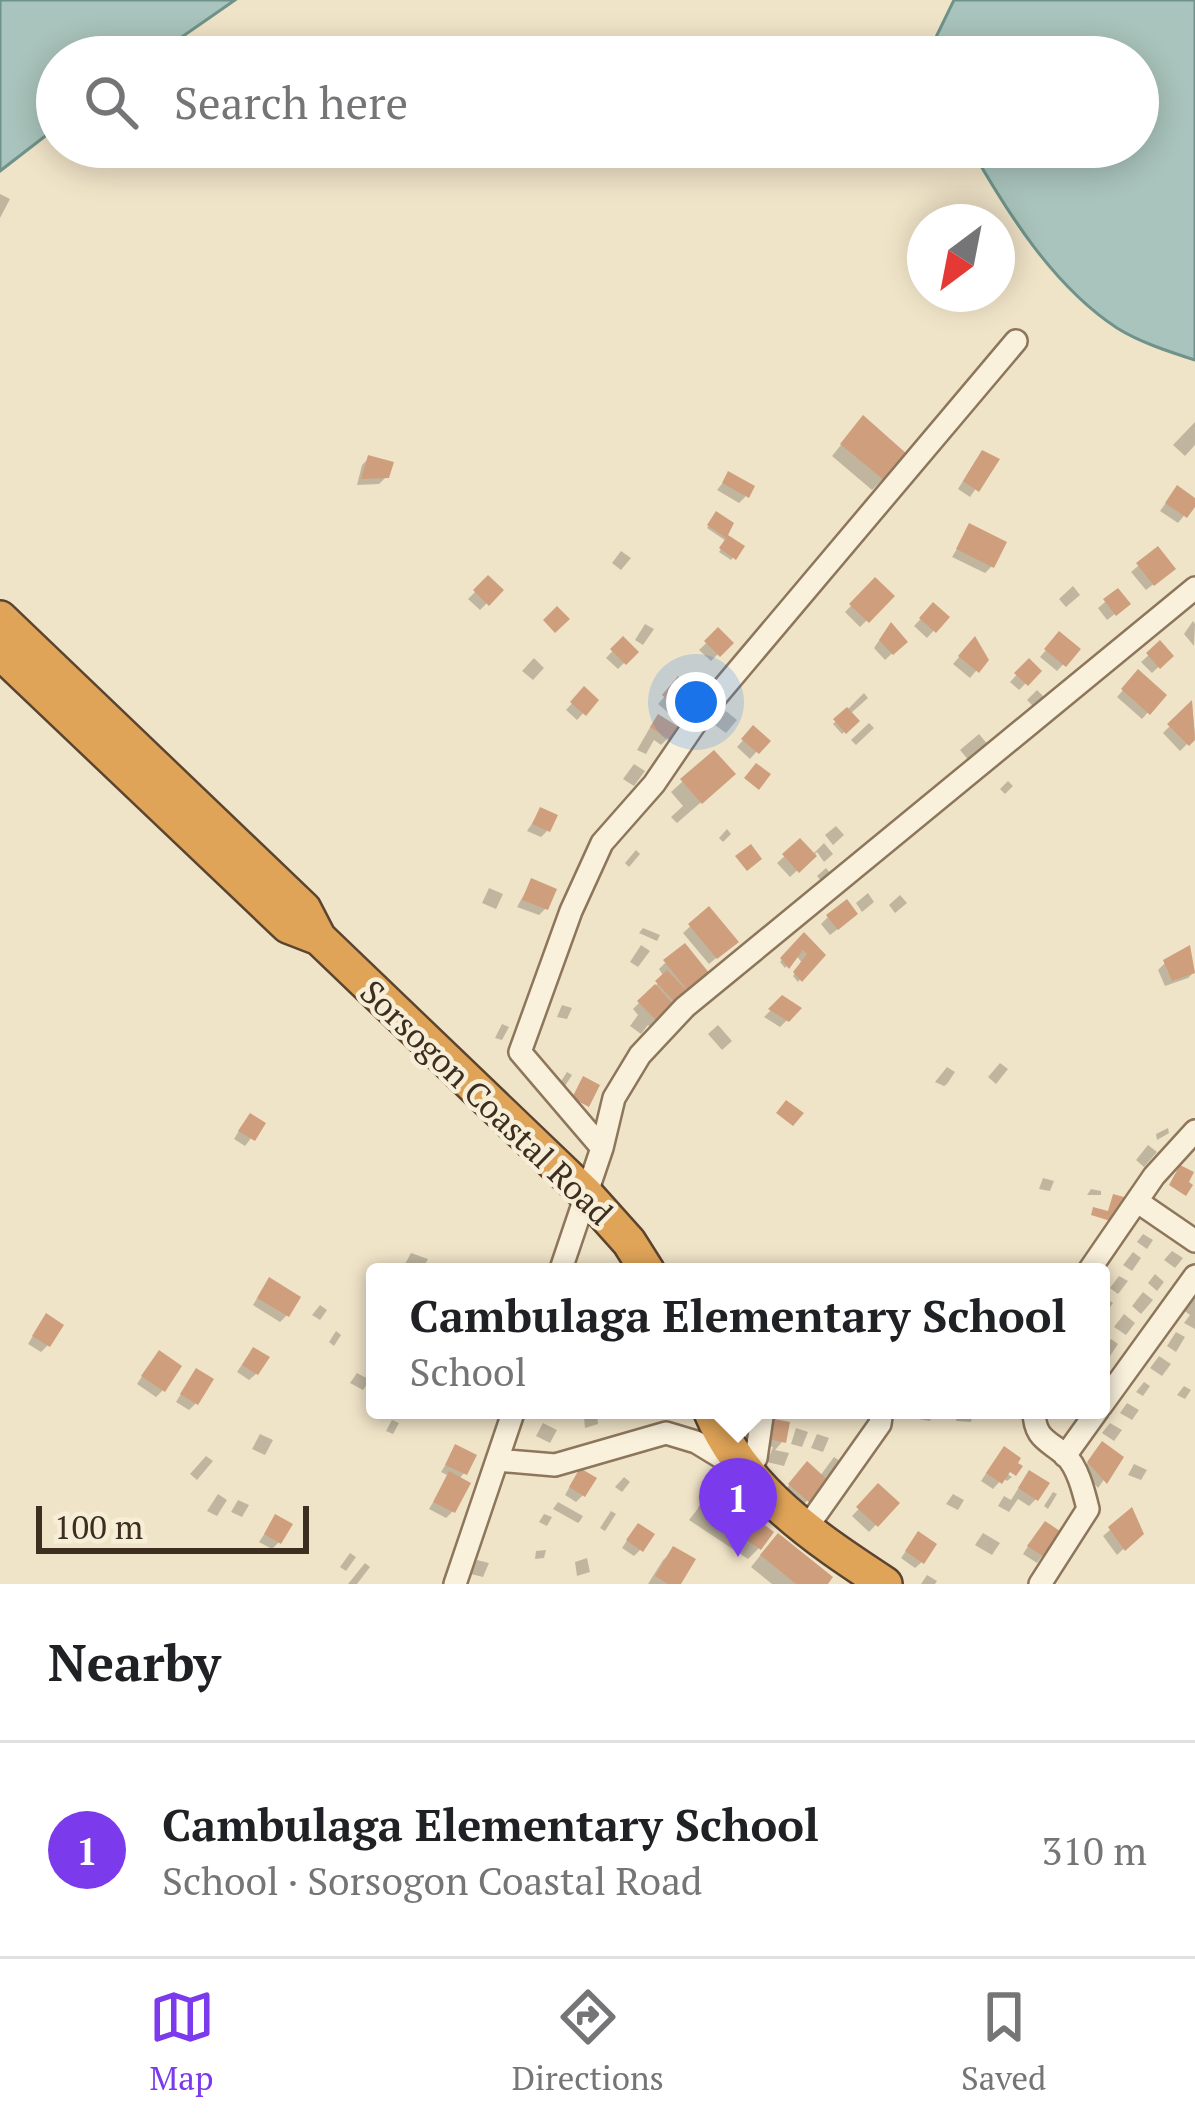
<!DOCTYPE html>
<html lang="en">
<head>
<meta charset="utf-8">
<style>
	:root { --surface:#fff; --page:#f2f2f2; --text:#202124; --muted:#757577; --line:#e0e0e0; --accent:#7c3aed }
	body { margin:0; font-family:"PT Serif",serif; background:var(--page); color:var(--text) }
	.compass { position:absolute; left:907px; top:204px; width:108px; height:108px; border-radius:50%; background:var(--surface); box-shadow:0 6px 30px #0003; rotate:212deg }
	.scale { position:absolute; left:36px; bottom:30px; width:273px; box-sizing:border-box; padding-left:12px; border:6px solid #3d2e20; border-top:0; font-size:33px; line-height:42px; white-space:nowrap; color:#3d2e20; -webkit-text-stroke:9px #f7eed8; paint-order:stroke }
	.you { position:absolute; left:696px; top:702px; width:42px; height:42px; margin:-30px; border:9px solid #fff; border-radius:50%; background:#1a73e8; box-shadow:0 0 0 18px #1a73e833 }
	.badge { display:grid; place-items:center; width:78px; height:78px; border-radius:50%; background:var(--accent); color:#fff; font-size:39px; font-weight:700 }
	.pin { position:absolute; translate:-50% -99px; filter:drop-shadow(0 3px 6px #0008) }
	.pin::after { content:''; position:absolute; top:63px; width:42px; height:36px; background:inherit; clip-path:polygon(0 0,100% 0,50% 100%) }
	.popup { position:absolute; left:366px; top:1263px; width:744px; height:156px; box-sizing:border-box; display:grid; place-content:center; border-radius:12px; background:var(--surface); filter:drop-shadow(0 3px 9px #0005); font-size:39px; white-space:nowrap; color:var(--muted) }
	.popup b { font-size:45px; color:var(--text) }
	.popup::after { content:''; position:absolute; left:50%; top:100%; margin-left:-24px; border:24px solid transparent; border-top-color:var(--surface) }
	.list { margin:0; padding:0; list-style:none }
	h2 { display:flex; justify-content:space-between; align-items:center; height:156px; margin:0; padding:0 48px; font-size:51px }
	h2 small { font-size:39px; font-weight:400; color:var(--muted) }
	.list li { display:grid; grid-template-columns:78px 1fr auto; gap:36px; align-items:center; box-sizing:border-box; height:216px; padding:0 48px; border-top:3px solid var(--line) }
	.list b { display:block; font-size:45px; white-space:nowrap }
	.list p { margin:0; font-size:39px; white-space:nowrap; color:var(--muted) }
	.list em { font-size:39px; font-style:normal; color:var(--muted) }
	.icon { flex:none; width:66px; height:66px; fill:none; stroke:currentColor; stroke-width:2; stroke-linecap:round; stroke-linejoin:round }
	.map { position:relative; flex:none; width:1195px; height:1584px; overflow:hidden }
	.search { position:absolute; background:var(--surface); box-shadow:0 6px 30px #0003; left:36px; right:36px; top:36px; height:132px; display:flex; align-items:center; gap:30px; box-sizing:border-box; padding:0 42px; border-radius:66px; color:var(--muted); font-size:45px }
	.sheet { height:372px; background:var(--surface) }
	nav { display:flex; justify-content:space-around; align-items:center; box-sizing:border-box; height:168px; border-top:3px solid var(--line); background:var(--surface); font-size:33px; color:var(--muted) }
	nav a { display:grid; justify-items:center; gap:6px }
	nav .on { color:var(--accent) }
	.map>svg:first-child { display:block }
	.water { fill:#a9c4bc; stroke:#6f938a; stroke-width:3 }
	.shadow { fill:#0003 }
	.building { fill:#cf9f7d }
	.lines { fill:none; stroke-linecap:round; stroke-linejoin:round }
	.minor-casing { stroke:#8d765c; stroke-width:26 }
	.highway-casing { stroke:#5b4430; stroke-width:38 }
	.minor { stroke:#faf1dc; stroke-width:21 }
	.highway { stroke:#e0a458; stroke-width:33 }
	.labels { text-anchor:middle; dominant-baseline:central; stroke-width:9; stroke-linejoin:round; paint-order:stroke }
	.street-label { font-size:33px; fill:#3d2e20; stroke:#f7eed8 }
</style>
</head>
<body>
<div class="map">
<svg width="1195" height="1584" viewBox="0 0 1195 1584">
	<rect width="100%" height="100%" fill="#f0e4c8"/>
	<path class="water" d="M0 0H235L153 57H57V127L0 171Z
		M954 0H1195V360C1170 352 1139 342 1117 328 1053 286 1007 212 970 147H1138V57H937L936 37Z"/>
	<path class="shadow" d="M0 194 10 199 0 218Z
		M1195 422V445L1185 456 1173 445Z
		M853 430 883 479 872 490 832 456Z
		M369 458 386 477 379 484 357 485 362 465Z
		M976 460H996L970 497 958 489Z
		M729 475 746 496 739 503 717 490Z
		M1171 496 1195 502 1178 523 1160 511Z
		M716 515 724 536 741 547 731 560 719 552 726 541 707 528Z
		M970 527 992 566 985 573 952 557Z
		M621 551 631 558 621 570 612 563Z
		M1138 566 1165 575 1146 590 1131 572Z
		M488 579 500 590 480 610 468 599Z
		M875 581 891 596 860 627 845 612Z
		M1073 586 1080 595 1066 607 1059 599Z
		M1117 592 1120 610 1107 620 1098 608Z
		M933 606 946 617 927 638 914 626Z
		M1193 621 1195 624 1194 646 1184 634Z
		M645 624 654 629 643 645 635 640Z
		M718 632 729 643 711 661 699 650Z
		M885 632 904 642 885 660 874 648Z
		M1059 635 1077 650 1057 671 1040 657Z
		M623 640 635 652 618 669 606 658Z
		M974 640 986 659 970 678 953 664Z
		M1160 645 1170 656 1152 673 1141 662Z
		M534 658 544 668 533 680 522 671Z
		M1029 662 1038 671 1019 690 1010 682Z
		M1138 673 1163 695 1142 719 1117 697Z
		M679 680 698 697 677 720 658 704Z
		M584 690 595 700 577 720 566 710Z
		M1037 690 1047 700 1037 710 1027 700Z
		M864 693 868 698 850 714 856 721 842 734 833 724Z
		M1192 704 1195 736 1180 751 1163 733Z
		M726 711 737 720 726 733 715 725Z
		M869 723 874 728 856 745 851 740Z
		M652 724 668 738 661 745 654 740 646 754 637 750Z
		M753 729 766 741 750 759 737 747Z
		M979 734 989 746 970 762 960 750Z
		M713 754 721 785 677 823 671 817 683 806 671 792Z
		M634 764 645 771 634 786 623 779Z
		M1008 781 1013 786 1005 794 1000 789Z
		M541 810 547 831 541 837 527 831Z
		M836 826 844 835 833 845 825 835Z
		M727 829 731 834 723 842 719 838Z
		M800 842 812 855 824 843 833 854 824 862 817 852 790 877 777 863Z
		M636 850 640 854 629 867 625 863Z
		M826 868 832 875 823 883 817 876Z
		M531 882 546 908 539 915 517 907Z
		M489 888 503 894 496 909 482 903Z
		M868 893 874 902 862 912 856 903Z
		M900 895 907 903 895 913 889 905Z
		M708 910 728 948 709 964 683 933Z
		M828 917 848 921 830 935 821 924Z
		M643 928 660 935 657 941 639 933Z
		M804 936 810 966 798 982 793 976 802 963 796 955 785 968 780 962Z
		M641 945 650 951 638 967 630 962Z
		M665 963 699 980 680 995 652 1030 648 1025 641 1034 630 1026 638 1015 633 1009 664 977 659 969Z
		M1165 963 1195 971 1188 978 1165 986 1158 970Z
		M782 999 798 1009 780 1027 764 1017Z
		M562 1005 572 1008 567 1019 557 1017Z
		M502 1024 509 1027 502 1040 495 1038Z
		M718 1025 732 1041 722 1050 708 1034Z
		M1000 1063 1008 1069 996 1084 988 1077Z
		M947 1067 955 1072 947 1084 944 1086 935 1082Z
		M567 1072 572 1075 563 1089 558 1086Z
		M243 1124H262L245 1146 234 1139Z
		M1168 1128 1169 1133 1157 1140 1156 1134Z
		M1148 1145 1157 1152 1144 1167 1136 1160Z
		M1043 1178 1054 1181 1050 1191 1039 1189Z
		M1091 1189 1101 1191V1195H1087Z
		M1143 1234 1153 1240 1147 1249 1137 1242Z
		M1172 1251 1183 1258 1175 1268 1164 1260Z
		M1133 1252 1141 1258 1132 1271 1123 1265Z
		M411 1253 428 1259 422 1270 405 1264Z
		M1155 1274 1164 1282 1157 1291 1148 1283Z
		M1119 1276 1128 1281 1118 1294 1110 1288Z
		M263 1288 287 1315 280 1322 253 1305Z
		M1143 1292 1153 1300 1141 1314 1132 1306Z
		M1195 1294V1329L1184 1323 1190 1315 1182 1309Z
		M1101 1295 1113 1303 1101 1320Z
		M320 1305 327 1310 320 1320 312 1315Z
		M1124 1314 1135 1323 1126 1335 1114 1327Z
		M40 1324 48 1345 41 1352 28 1344Z
		M336 1331 341 1335 334 1346 329 1342Z
		M1176 1332 1185 1337 1176 1352 1167 1346Z
		M1111 1339 1118 1344 1110 1356 1103 1351Z
		M1159 1356 1171 1364 1162 1376 1150 1368Z
		M247 1357 256 1374 249 1380 237 1372Z
		M152 1361 163 1390 156 1397 137 1384Z
		M357 1373 370 1380 363 1390 350 1383Z
		M190 1379 196 1403 189 1410 176 1402Z
		M1144 1382 1150 1386 1143 1396 1136 1392Z
		M1184 1386 1191 1390 1185 1399 1177 1395Z
		M1127 1403 1139 1410 1132 1420 1120 1413Z
		M917 1410 933 1411 930 1421 914 1418Z
		M974 1410 971 1422 956 1421 958 1410Z
		M597 1414 598 1424 585 1428 584 1418Z
		M392 1420 399 1423 393 1434 386 1431Z
		M543 1423 557 1430 550 1443 536 1436Z
		M1110 1423 1122 1430 1114 1441 1102 1433Z
		M763 1428 783 1441 775 1450 789 1453 784 1466 767 1462 773 1447 760 1445Z
		M796 1428 808 1432 802 1447 791 1444Z
		M260 1434 273 1440 265 1455 252 1449Z
		M817 1434 829 1438 823 1452 811 1448Z
		M456 1448 464 1473 458 1480 452 1512 446 1518 429 1509 449 1476 441 1472Z
		M1096 1452 1120 1458 1098 1488 1082 1470Z
		M206 1456 213 1461 197 1480 190 1474Z
		M834 1457 840 1461 801 1508 783 1492 808 1465 820 1476Z
		M997 1457 996 1466 1012 1477 1007 1481 1003 1478 993 1489 981 1481Z
		M1134 1464 1147 1470 1141 1480 1128 1475Z
		M624 1477 630 1482 622 1492 615 1487Z
		M574 1479 583 1495 576 1502 565 1495Z
		M1023 1481 1036 1499 1029 1506 1018 1499 1009 1512 998 1506 1004 1496 1011 1500Z
		M879 1488 896 1504 869 1532 852 1516Z
		M711 1492 752 1519 744 1537 758 1524 759 1548 748 1559 689 1520Z
		M1053 1492 1057 1494 1048 1509 1044 1506Z
		M218 1494 227 1500 217 1516 207 1511Z
		M953 1494 964 1500 958 1510 946 1504Z
		M238 1500 249 1505 242 1517 231 1512Z
		M558 1502 583 1516 580 1521 578 1523 553 1509Z
		M611 1511 616 1514 605 1531 600 1528Z
		M1131 1512 1140 1533 1117 1555 1103 1536Z
		M544 1514 552 1517 547 1526 539 1522Z
		M275 1518 279 1542 272 1549 259 1542Z
		M1038 1531 1059 1534 1037 1563 1023 1554Z
		M632 1533 640 1550 634 1556 622 1548Z
		M983 1533 1000 1543 992 1555 975 1545Z
		M912 1542 922 1562 915 1568 901 1558Z
		M767 1547 824 1584H772L751 1567Z
		M546 1550 544 1558 535 1559 536 1551Z
		M674 1550 677 1584H648L663 1560Z
		M350 1553 356 1557 346 1571 340 1567Z
		M587 1558 590 1572 577 1576 575 1562Z
		M477 1560 489 1563 483 1577 471 1574Z
		M365 1563 370 1567 357 1584H348Z
		M927 1575 937 1581 935 1584H921Z"/>
	<path class="building" d="M863 415 907 454 885 481 840 444Z
		M982 450 1000 459 979 492 963 481Z
		M368 455 394 462 389 478 361 479Z
		M728 471 755 486 749 498 722 483Z
		M1177 485 1195 498V507L1187 518 1165 503Z
		M716 511 734 523 728 535 745 546 736 560 719 548 726 538 707 525Z
		M969 523 1007 542 994 568 956 549Z
		M1158 546 1176 569 1154 586 1136 563Z
		M488 575 504 590 489 606 473 590Z
		M875 577 895 596 869 623 849 604Z
		M1118 588 1131 604 1116 616 1103 599Z
		M933 602 950 617 936 633 919 618Z
		M557 606 570 619 555 633 543 620Z
		M891 622 908 642 893 655 879 640Z
		M718 627 734 643 720 657 704 641Z
		M1059 631 1081 649 1066 667 1044 649Z
		M623 636 639 652 626 665 610 649Z
		M975 636 989 660 979 673 958 656Z
		M1160 640 1174 656 1160 669 1146 653Z
		M1029 658 1042 671 1028 686 1014 673Z
		M1138 669 1167 695 1150 715 1121 689Z
		M678 676 702 697 685 716 662 695Z
		M584 686 599 700 586 716 570 702Z
		M1192 700 1195 740 1189 746 1167 724Z
		M847 707 860 721 846 734 833 719Z
		M658 714 679 727 670 740 650 727Z
		M753 725 771 741 759 754 741 739Z
		M714 750 736 774 702 804 680 779Z
		M756 763 771 774 759 790 744 778Z
		M540 807 558 815 550 832 532 824Z
		M800 838 817 856 799 873 782 854Z
		M751 844 762 859 747 871 735 856Z
		M531 878 557 889 548 910 522 900Z
		M847 899 858 914 838 930 826 915Z
		M709 906 739 942 717 959 688 924Z
		M804 932 826 955 802 982 793 972 807 954 803 950 789 969 780 958Z
		M685 943 710 974 688 991 663 960Z
		M1190 945 1195 973 1172 981 1163 960Z
		M667 970 689 993 676 1004 655 981Z
		M655 984 678 1009 661 1025 637 1001Z
		M782 995 802 1008 789 1022 768 1009Z
		M583 1076 600 1085 589 1107 572 1098Z
		M786 1100 804 1113 793 1126 776 1113Z
		M250 1113 266 1123 255 1141 238 1131Z
		M1180 1165 1194 1172 1189 1182 1193 1185 1186 1196 1169 1185Z
		M1113 1194 1124 1197 1117 1223 1091 1215 1093 1207 1108 1211Z
		M269 1277 301 1297 289 1317 257 1298Z
		M46 1313 64 1325 50 1347 32 1336Z
		M253 1347 270 1357 258 1375 242 1365Z
		M159 1350 182 1366 165 1392 141 1376Z
		M196 1368 214 1379 198 1405 180 1394Z
		M769 1418 790 1422 786 1443 765 1438Z
		M1102 1441 1124 1457 1107 1484 1087 1462Z
		M455 1444 477 1455 467 1475 445 1465Z
		M1004 1446 1021 1458 1018 1463 1023 1466 1016 1476 1010 1472 1002 1484 986 1473Z
		M807 1461 829 1481 810 1503 788 1484Z
		M580 1468 597 1478 585 1497 569 1487Z
		M1029 1470 1050 1483 1038 1501 1018 1488Z
		M449 1471 471 1483 455 1513 433 1502Z
		M878 1483 900 1503 878 1527 856 1507Z
		M711 1488 756 1517 743 1537 698 1508Z
		M1132 1507 1144 1534 1125 1551 1108 1527Z
		M275 1514 293 1524 281 1544 264 1534Z
		M758 1520 774 1532 761 1550 744 1538Z
		M1045 1521 1063 1533 1046 1558 1027 1546Z
		M638 1523 655 1534 643 1552 626 1540Z
		M918 1531 937 1544 924 1564 905 1551Z
		M778 1533 833 1577 828 1584H796L760 1555Z
		M673 1546 696 1559 681 1584H668L655 1576Z"/>
	<g class="lines">
		<defs>
			<path id="minor" d="M602 1148 520 1052 571 911 602 843 654 784 703 712 1016 341
				M1138 1202 1195 1241
				M560 1272 602 1148 614 1098 640 1055 685 1007 1195 588
				M1088 1272 1154 1176 1195 1131
				M1101 1406 1195 1276
				M1034 1410C1034 1439 1048 1440 1065 1455 1078 1467 1084 1493 1088 1509L1040 1584
				M1065 1456 1098 1410
				M497 1460 555 1465 666 1433 696 1442 747 1473 756 1458 763 1410
				M805 1530 880 1424 882 1410
				M455 1584 514 1410"/>
			<path id="highway" d="M0 618 304 909 319 938 586 1194 629 1242 648 1272
				M0 652 288 926 319 938
				M710 1410C744 1491 815 1538 885 1584"/>
		</defs>
		<use href="#minor" class="minor-casing"/>
		<use href="#highway" class="highway-casing"/>
		<use href="#minor" class="minor"/>
		<use href="#highway" class="highway"/>
	</g>
	<g class="labels">
		<g class="street-label">
			<text transform="translate(487 1102) rotate(44)">Sorsogon Coastal Road</text>
		</g>
	</g>
</svg>
<svg class="compass" viewBox="-18 -18 36 36"><path d="M0-13l5 13h-10z" fill="#e53935"/><path d="M0 13l5-13h-10z" fill="#757577"/></svg>
<div class="scale">100 m</div>
<div class="you"></div>
<div class="pin badge" style="left:738px;top:1557px">1</div>
<div class="popup"><b>Cambulaga Elementary School</b>School</div>
<div class="search"><svg class="icon" aria-label="search" viewBox="0 0 24 24"><circle cx="10" cy="10" r="6"/><path d="M15 15l6 6"/></svg>Search here</div>
</div>
<section class="sheet">
<h2>Nearby<small></small></h2>
<ul class="list">
<li><span class="badge">1</span><div><b>Cambulaga Elementary School</b><p>School · Sorsogon Coastal Road</p></div><em>310 m</em></li>
</ul>
</section>
<nav>
<a class="on"><svg class="icon" aria-label="map" viewBox="0 0 24 24"><path d="M3 6l6-2 6 2 6-2v14l-6 2-6-2-6 2zM9 4v14M15 6v14"/></svg>Map</a>
<a><svg class="icon" aria-label="directions" viewBox="0 0 24 24"><path d="M12 3l9 9-9 9-9-9zM9 14v-3h6M13 9l2 2-2 2"/></svg>Directions</a>
<a><svg class="icon" aria-label="saved" viewBox="0 0 24 24"><path d="M7 4h10v16l-5-4-5 4z"/></svg>Saved</a>
</nav>
</body>
</html>
